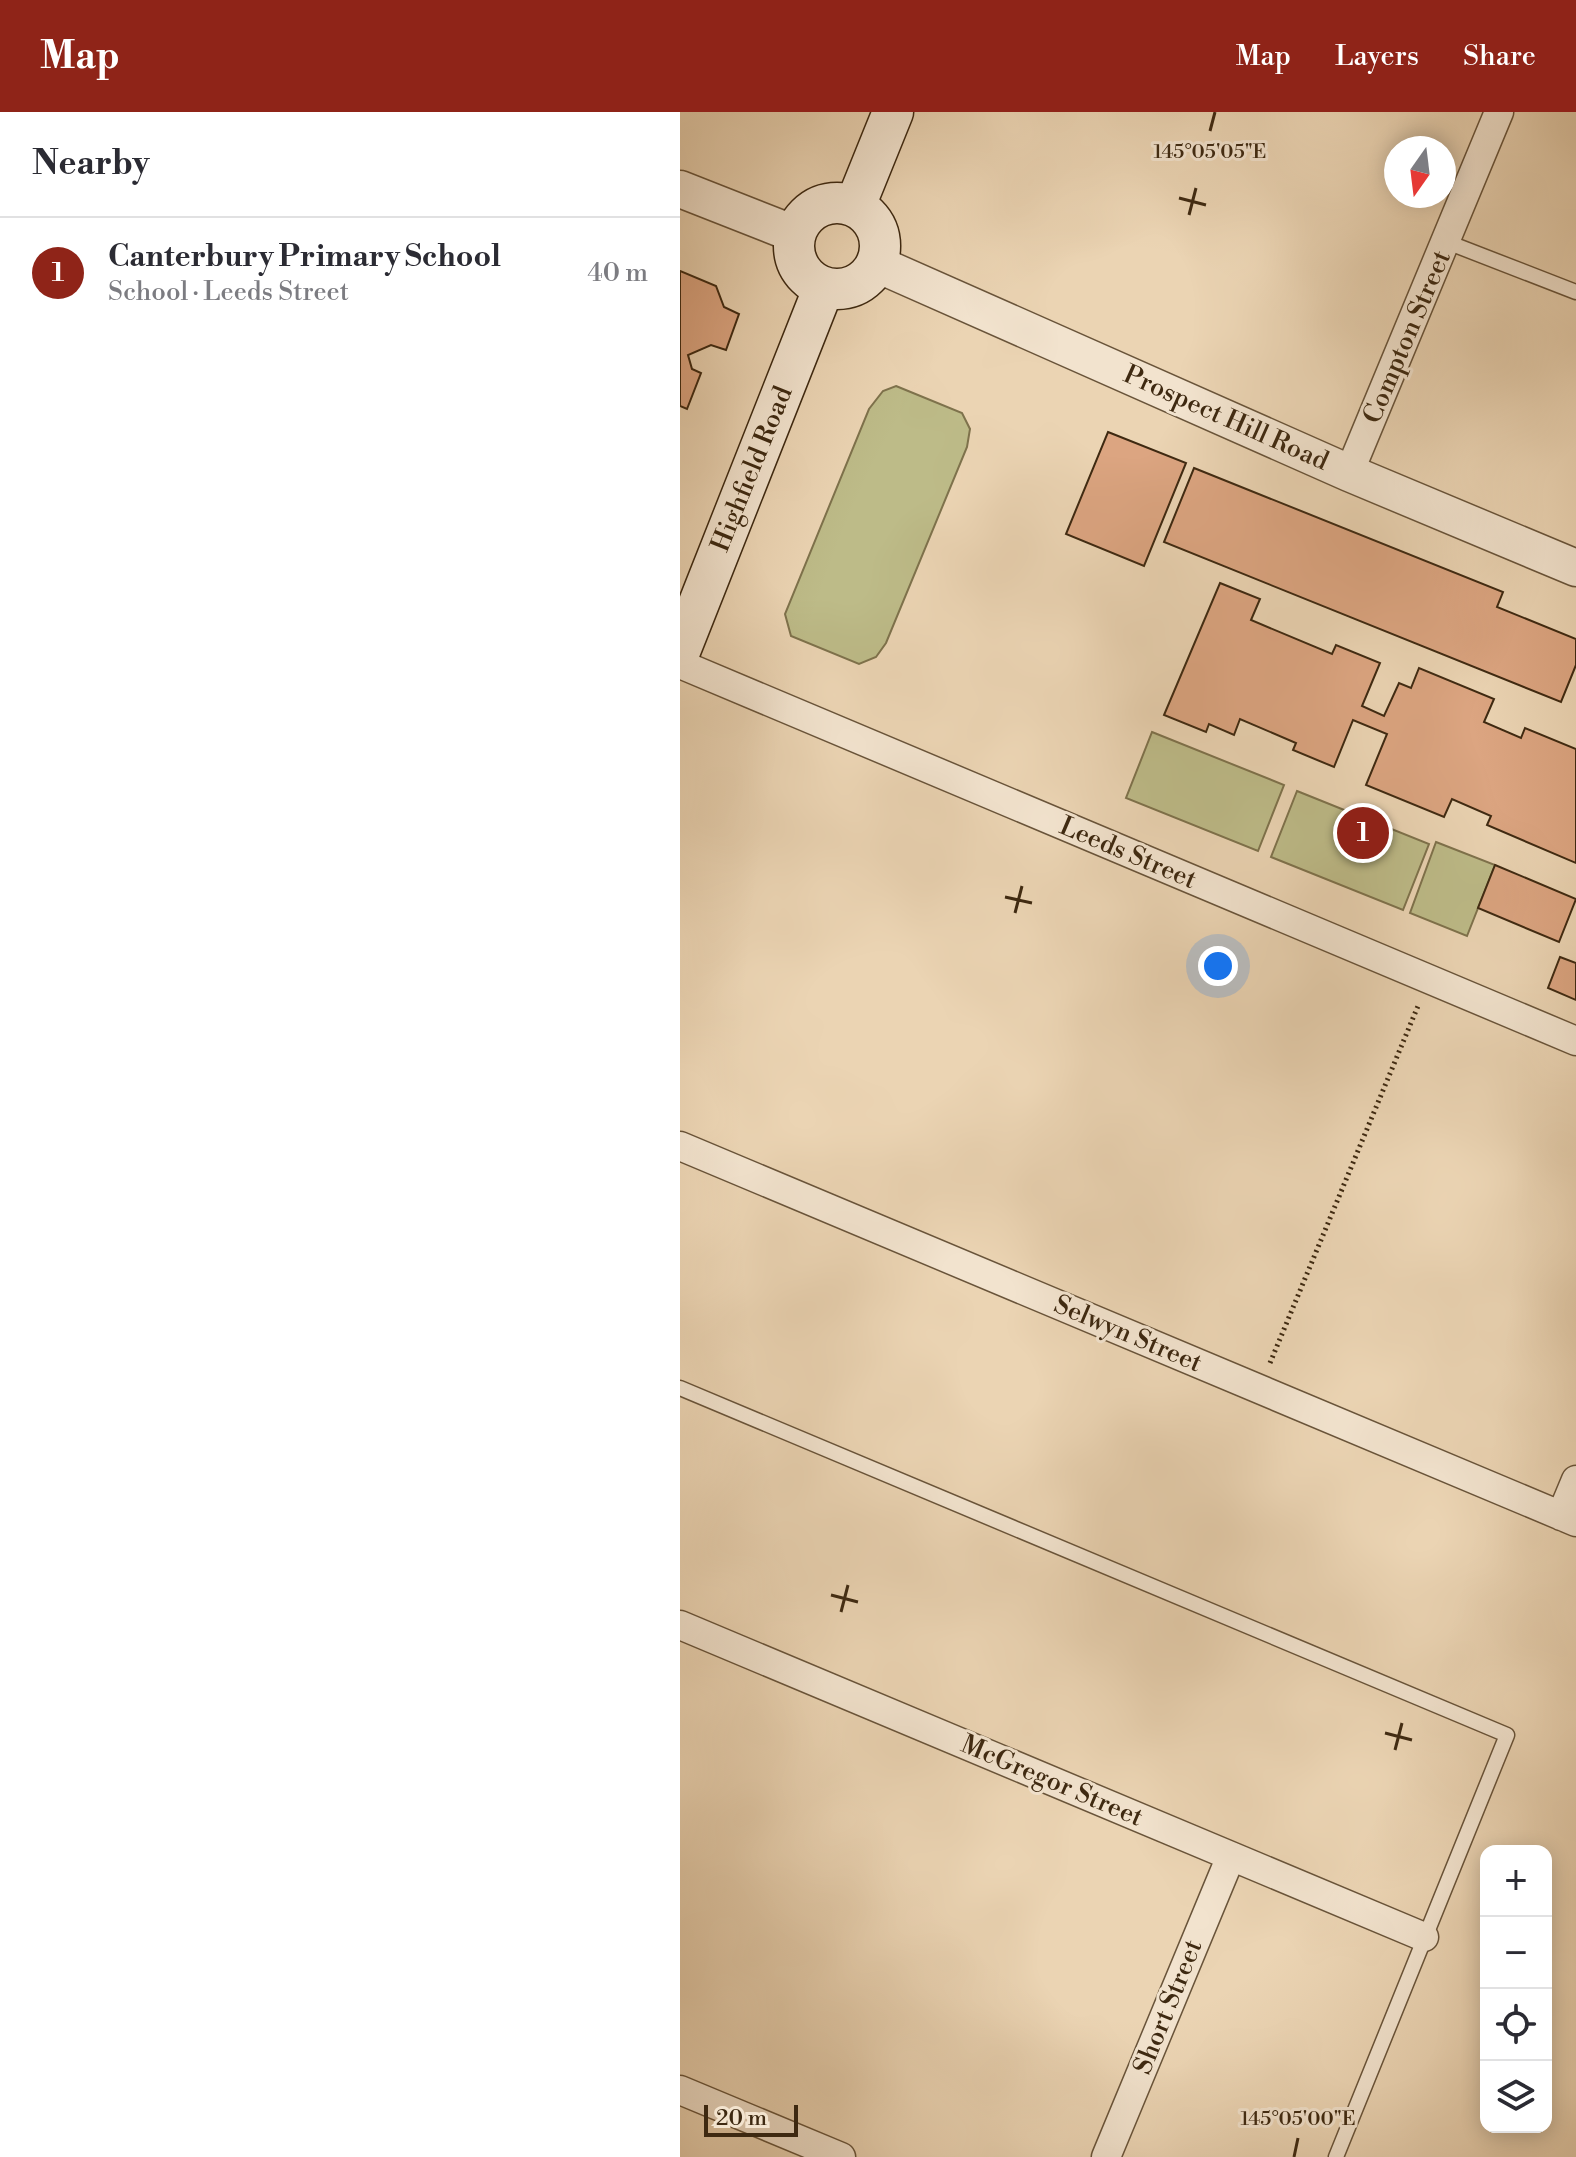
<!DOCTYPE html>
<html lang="en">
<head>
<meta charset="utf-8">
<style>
	:root { --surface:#fff; --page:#f7f7f7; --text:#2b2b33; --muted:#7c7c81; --line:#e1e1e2; --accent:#8f2418 }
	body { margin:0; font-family:"Libre Bodoni",serif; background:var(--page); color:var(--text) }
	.controls { position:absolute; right:24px; bottom:24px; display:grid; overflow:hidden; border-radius:16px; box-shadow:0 4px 20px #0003 }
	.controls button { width:72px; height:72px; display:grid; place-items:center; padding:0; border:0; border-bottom:2px solid var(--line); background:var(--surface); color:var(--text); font:40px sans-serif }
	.compass { position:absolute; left:704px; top:24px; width:72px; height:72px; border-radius:50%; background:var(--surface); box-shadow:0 4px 20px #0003; rotate:194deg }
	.scale { position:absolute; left:24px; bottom:20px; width:94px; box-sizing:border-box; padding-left:8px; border:4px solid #3e2911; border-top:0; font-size:22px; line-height:28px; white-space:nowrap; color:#3e2911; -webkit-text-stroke:6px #f2e3ce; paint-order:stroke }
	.you { position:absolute; left:538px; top:854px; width:28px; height:28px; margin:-20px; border:6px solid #fff; border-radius:50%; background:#1a73e8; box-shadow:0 0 0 12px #1a73e833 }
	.badge { display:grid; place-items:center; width:52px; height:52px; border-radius:50%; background:var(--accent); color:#fff; font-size:26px; font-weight:700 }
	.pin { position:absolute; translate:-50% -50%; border:4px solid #fff; box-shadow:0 2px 8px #0006 }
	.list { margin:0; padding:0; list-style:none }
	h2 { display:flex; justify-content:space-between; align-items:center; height:104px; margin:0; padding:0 32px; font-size:34px }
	h2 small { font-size:26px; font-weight:400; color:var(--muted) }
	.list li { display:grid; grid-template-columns:52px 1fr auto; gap:24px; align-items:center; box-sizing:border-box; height:112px; padding:0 32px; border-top:2px solid var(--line) }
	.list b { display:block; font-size:30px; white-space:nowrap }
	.list p { margin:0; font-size:26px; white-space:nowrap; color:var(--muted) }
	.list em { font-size:26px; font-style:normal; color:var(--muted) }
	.icon { flex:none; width:44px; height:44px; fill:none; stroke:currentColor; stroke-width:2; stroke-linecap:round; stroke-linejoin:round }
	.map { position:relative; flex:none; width:896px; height:2045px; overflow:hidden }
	header { display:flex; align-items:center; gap:48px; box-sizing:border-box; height:112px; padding:0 40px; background:var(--accent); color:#fff }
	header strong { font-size:38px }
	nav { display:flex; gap:44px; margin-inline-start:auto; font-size:28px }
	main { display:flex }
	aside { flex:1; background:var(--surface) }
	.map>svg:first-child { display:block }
	.green { fill:#bdbb88; stroke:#7e724c; stroke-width:2 }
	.building { fill:#dca581; stroke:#3e2911; stroke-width:2 }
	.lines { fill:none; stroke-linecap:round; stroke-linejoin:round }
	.service-casing { stroke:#69543a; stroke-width:17 }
	.minor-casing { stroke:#69543a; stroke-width:31 }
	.tertiary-casing { stroke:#69543a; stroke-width:39 }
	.secondary-casing { stroke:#3e2911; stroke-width:43 }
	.path { stroke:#3e2911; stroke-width:5; stroke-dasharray:2 4; stroke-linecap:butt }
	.service { stroke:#f2e3ce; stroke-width:14 }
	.minor { stroke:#f2e3ce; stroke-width:28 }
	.tertiary { stroke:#f2e3ce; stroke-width:36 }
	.secondary { stroke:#f2e3ce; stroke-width:40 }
	.ticks { fill:none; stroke:#3e2911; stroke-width:3 }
	.labels { text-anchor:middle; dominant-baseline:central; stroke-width:6; stroke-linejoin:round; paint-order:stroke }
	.street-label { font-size:26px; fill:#3e2911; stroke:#f2e3ce }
	.ticks-label { font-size:20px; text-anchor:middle; fill:#3e2911; stroke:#f2e3ce; stroke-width:6; stroke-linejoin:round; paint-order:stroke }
</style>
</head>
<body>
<header>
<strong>Map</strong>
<nav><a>Map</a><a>Layers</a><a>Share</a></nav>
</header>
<main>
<aside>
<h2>Nearby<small></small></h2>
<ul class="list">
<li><span class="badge">1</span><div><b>Canterbury Primary School</b><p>School · Leeds Street</p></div><em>40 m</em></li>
</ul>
</aside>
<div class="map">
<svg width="896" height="2045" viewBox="0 0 896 2045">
	<rect width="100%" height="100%" fill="#ebd4b3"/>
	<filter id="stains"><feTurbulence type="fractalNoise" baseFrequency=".0025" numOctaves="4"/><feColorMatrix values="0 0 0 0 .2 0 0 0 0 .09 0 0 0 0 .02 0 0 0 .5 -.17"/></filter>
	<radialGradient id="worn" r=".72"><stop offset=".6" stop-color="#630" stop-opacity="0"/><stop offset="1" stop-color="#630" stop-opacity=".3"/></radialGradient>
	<path class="green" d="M216 274 282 301 290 317 287 335 206 531 196 545 179 552 111 524 105 502 189 297 203 279Z
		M472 620 604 673 578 739 446 686Z
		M617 679 749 732 723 798 591 745Z
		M756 730 815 753 787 824 730 801Z"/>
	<path class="building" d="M0 159 36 174 44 195 59 202 46 238 31 233 8 243 12 257 21 261 7 297 0 294Z
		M428 320 506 351 464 454 386 422Z
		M514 356 823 480 817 495 896 527V553L881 590 484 430Z
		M540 471 580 487 571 508 652 542 656 533 700 551 682 594 704 604 719 571 731 576 739 556 814 587 804 610 841 626 845 616 896 637V751L807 713 811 704 772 687 764 705 686 673 707 622 673 608 654 655 613 638 616 631 560 607 554 623 529 612 526 620 484 603Z
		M815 753 896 787 879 830 798 796Z
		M880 845 896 851V888L868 876Z"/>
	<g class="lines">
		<defs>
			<path id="service" d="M767 130 896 180
				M0 1276 827 1623 656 2045"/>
			<path id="minor" d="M669 361 819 0
				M0 552 896 929
				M0 1034 896 1410
				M881 1404 896 1368
				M0 1513 744 1825
				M0 1978 161 2045
				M426 2045 551 1744"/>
			<path id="tertiary" d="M0 77 117 123
				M197 152 669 361 896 456"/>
			<path id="secondary" d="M114 134a43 43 0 1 1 86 0a43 43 0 1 1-86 0Z
				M175 94 213 0
				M0 539 144 175"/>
		</defs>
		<use href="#service" class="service-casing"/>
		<use href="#minor" class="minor-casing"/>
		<use href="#tertiary" class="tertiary-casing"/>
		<use href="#secondary" class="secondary-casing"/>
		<path class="path" d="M590 1251 738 894"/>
		<use href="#service" class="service"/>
		<use href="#minor" class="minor"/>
		<use href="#tertiary" class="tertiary"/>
		<use href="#secondary" class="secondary"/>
	</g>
	<path class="ticks" d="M530 19 535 0M499 86 526 93M509 103 516 76M325 785 352 791M335 801 342 774M151 1483 178 1490M161 1500 168 1473M705 1621 732 1628M715 1638 722 1611M614 2045 618 2026"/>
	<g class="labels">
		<g class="street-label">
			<text transform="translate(727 225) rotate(-67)">Compton Street</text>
			<text transform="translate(546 306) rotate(24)">Prospect Hill Road</text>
			<text transform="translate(72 357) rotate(-68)">Highfield Road</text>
			<text transform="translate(448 741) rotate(23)">Leeds Street</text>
			<text transform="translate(448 1222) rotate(23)">Selwyn Street</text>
			<text transform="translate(372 1669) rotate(23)">McGregor Street</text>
			<text transform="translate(488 1895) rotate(-68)">Short Street</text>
		</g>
	</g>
	<g class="ticks-label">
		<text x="530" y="46">145°05'05"E</text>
		<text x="618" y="2013">145°05'00"E</text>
	</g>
	<rect width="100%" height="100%" filter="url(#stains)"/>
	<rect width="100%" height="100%" fill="url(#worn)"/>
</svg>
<div class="controls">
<button>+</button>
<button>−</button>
<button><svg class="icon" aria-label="locate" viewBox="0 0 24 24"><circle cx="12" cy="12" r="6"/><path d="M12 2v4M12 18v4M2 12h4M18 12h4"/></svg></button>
<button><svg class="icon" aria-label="layers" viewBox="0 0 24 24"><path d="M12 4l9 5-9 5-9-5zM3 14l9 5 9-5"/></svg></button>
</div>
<svg class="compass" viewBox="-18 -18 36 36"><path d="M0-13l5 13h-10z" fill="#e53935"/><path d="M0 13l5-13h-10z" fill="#7c7c81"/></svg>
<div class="scale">20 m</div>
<div class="you"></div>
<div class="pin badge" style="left:683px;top:721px">1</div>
</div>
</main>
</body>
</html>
